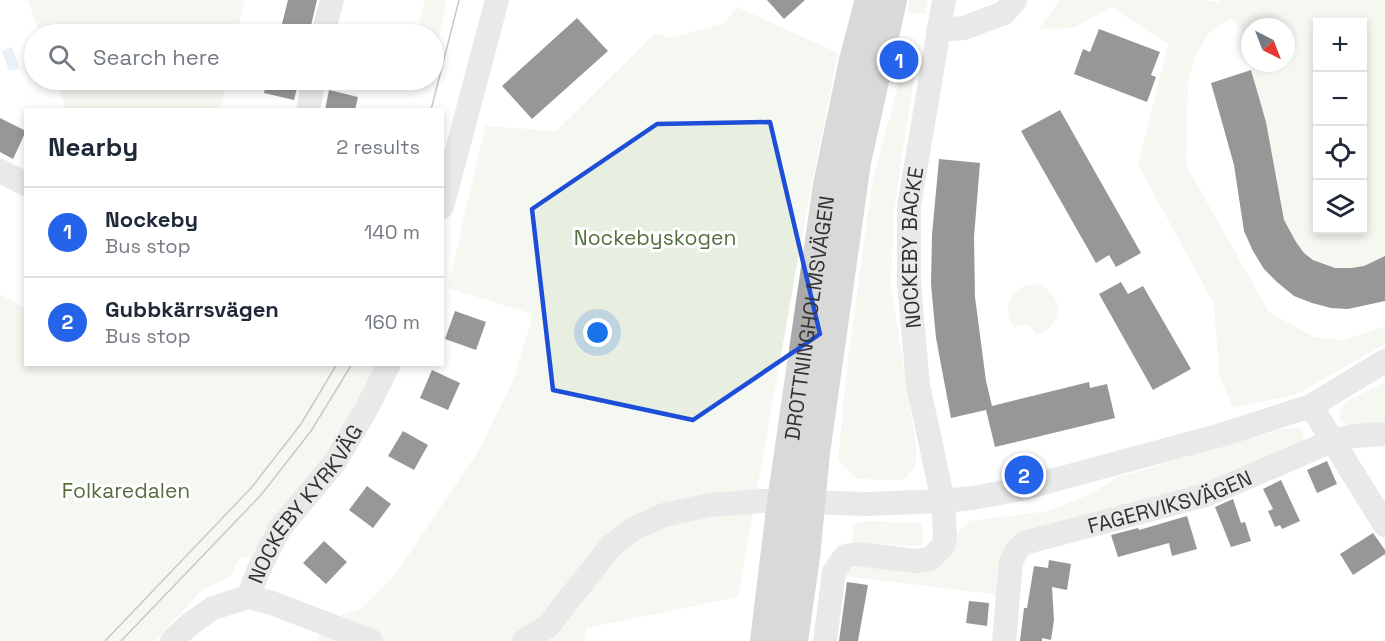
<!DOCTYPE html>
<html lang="en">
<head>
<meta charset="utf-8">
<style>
	:root { --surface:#fff; --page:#f2f2f3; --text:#1f2937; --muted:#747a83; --line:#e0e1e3; --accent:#2563eb }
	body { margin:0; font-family:"Space Grotesk",sans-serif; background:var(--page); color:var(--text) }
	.controls { position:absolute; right:18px; top:18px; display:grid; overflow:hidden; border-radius:0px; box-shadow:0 3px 9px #0003 }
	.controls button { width:54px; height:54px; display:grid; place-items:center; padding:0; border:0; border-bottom:2px solid var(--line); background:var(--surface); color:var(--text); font:30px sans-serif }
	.compass { position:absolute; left:1241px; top:18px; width:54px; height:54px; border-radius:50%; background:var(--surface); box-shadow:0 3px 9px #0003; rotate:138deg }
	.you { position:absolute; left:598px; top:333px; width:21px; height:21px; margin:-15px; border:4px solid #fff; border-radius:50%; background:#1a73e8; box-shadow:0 0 0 9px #1a73e833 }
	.badge { display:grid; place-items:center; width:39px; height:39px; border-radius:50%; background:var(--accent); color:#fff; font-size:20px; font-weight:700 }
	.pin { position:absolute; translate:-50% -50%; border:3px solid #fff; box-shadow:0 2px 6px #0006 }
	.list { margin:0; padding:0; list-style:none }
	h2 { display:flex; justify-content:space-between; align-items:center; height:78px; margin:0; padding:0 24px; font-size:26px }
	h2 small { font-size:20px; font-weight:400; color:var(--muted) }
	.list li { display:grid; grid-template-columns:39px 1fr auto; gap:18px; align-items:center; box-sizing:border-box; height:90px; padding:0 24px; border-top:2px solid var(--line) }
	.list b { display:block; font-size:22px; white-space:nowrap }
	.list p { margin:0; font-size:20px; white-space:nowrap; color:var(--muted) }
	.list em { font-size:20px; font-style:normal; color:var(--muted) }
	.icon { flex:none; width:33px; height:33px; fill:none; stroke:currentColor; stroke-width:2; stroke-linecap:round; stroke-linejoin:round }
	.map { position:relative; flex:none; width:1385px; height:641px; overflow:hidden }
	.search { position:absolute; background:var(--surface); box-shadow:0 3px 9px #0003; left:24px; top:24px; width:420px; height:66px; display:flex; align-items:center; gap:15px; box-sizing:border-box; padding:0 21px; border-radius:33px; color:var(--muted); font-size:22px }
	.panel { position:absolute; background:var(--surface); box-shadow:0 3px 9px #0003; left:24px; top:108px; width:420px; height:258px; border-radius:0px }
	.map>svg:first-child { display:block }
	.green { fill:#e8eee0; fill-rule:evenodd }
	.water { fill:#cee1ec }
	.building { fill:#191919 }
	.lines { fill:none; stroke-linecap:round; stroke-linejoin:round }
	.minor { stroke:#cfcfcf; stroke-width:24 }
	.major { stroke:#aaa; stroke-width:30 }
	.tram { stroke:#878787; stroke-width:1.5 }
	.marked { fill:none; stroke:#1d4ed8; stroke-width:4.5; stroke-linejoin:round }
	.labels { text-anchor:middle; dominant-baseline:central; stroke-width:6; stroke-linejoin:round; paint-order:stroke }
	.park-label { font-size:21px; fill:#566d3f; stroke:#fff }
	.street-label { font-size:21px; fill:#323232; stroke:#fff }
</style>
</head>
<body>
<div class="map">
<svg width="1385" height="641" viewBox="0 0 1385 641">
	<rect width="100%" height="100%" fill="#fff"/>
	<path class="green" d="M28 0H245L237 34H40Z
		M425 0H447L438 41 434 39V34H417Z
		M909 0H928L925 14 908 13Z
		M1060 0H1204L1220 2V0H1385V256C1378 259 1371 264 1364 266 1329 277 1292 252 1284 218 1278 197 1277 175 1272 154 1267 126 1259 98 1251 70L1257 63H1286V27H1250V43L1247 36 1231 19 1210 32 1195 56 1188 85 1186 165 1269 312 1314 337 1343 340 1385 326V344L1297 394 1233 408 1219 375 1214 304 1138 165 1168 44 1111 7 1074 28 1039 29ZM1318 22H1362V230H1318Z
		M737 7 838 53 808 203 738 597 586 628 584 641H316L342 615 362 608 395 575 479 450 513 381 533 314 448 288 485 126 556 131 655 33 671 38 725 23Z
		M901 74 914 78 894 210 891 286 917 450 915 468 903 480 857 479 838 460 847 367 872 184Z
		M56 80H227L220 110 66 109Z
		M1033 284C1065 289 1067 329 1035 334 1032 324 1024 322 1015 328 1001 309 1010 288 1033 284Z
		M0 294 25 308 26 364 379 365 326 456 272 522 250 558 240 557 230 577 202 590 155 641H0Z
		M1385 382V427L1349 426 1339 420 1340 410 1346 401Z
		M1299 428 1303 432 1304 442 1206 487 1073 520 1011 537 998 599 992 594 845 576 850 570 859 566 951 555 958 532 969 521 1049 511 1099 490 1115 478 1282 429Z
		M867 521 920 523 924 532 922 546 852 543 853 525Z"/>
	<path class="water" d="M12 47 20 68 9 71 2 51Z"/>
	<path class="building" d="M288 0H317L309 34 281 28Z
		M767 0H805L784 19Z
		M577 18 608 51 532 119 502 86Z
		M1099 29 1160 52 1151 75 1156 77 1147 102 1074 74 1083 49 1090 52Z
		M1251 70 1266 122 1284 220 1296 242 1304 253 1313 260 1335 268H1351L1364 266 1385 256V301L1348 309 1331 308 1312 303 1294 296 1277 282 1264 269 1253 251 1244 231 1234 165 1211 83Z
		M267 80H299L294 100 264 93Z
		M329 90 358 97 355 110H325Z
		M1060 110 1141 253 1116 267 1109 255 1096 263 1021 131Z
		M0 118 26 131 13 159 0 152Z
		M939 159 980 163 974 237 975 297 986 381 992 406 1089 382 1090 388 1107 384 1115 418 995 447 986 410 951 418 936 338 931 284 932 235Z
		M1121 282 1128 294 1143 286 1191 369 1153 390 1099 294Z
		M455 311 486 322 476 350 445 339Z
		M432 370 460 383 448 410 420 398Z
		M403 431 428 445 414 470 388 456Z
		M1327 461 1337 484 1317 493 1307 470Z
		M1281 480 1300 521 1282 529 1280 525 1275 527 1268 511 1273 509 1263 489Z
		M367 486 391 504 373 528 349 510Z
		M1233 499 1241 523 1245 522 1251 541 1231 547 1215 507Z
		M1187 516 1197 549 1172 556 1169 543 1118 557 1111 535 1138 528 1139 530Z
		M1373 533 1385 550V554L1353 575 1340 554Z
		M324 541 347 562 326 584 303 563Z
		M1049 560 1071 564 1067 590 1052 587 1054 620 1051 640 1042 638V641H1020L1024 608H1027L1034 566 1048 568Z
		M847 582 868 585 858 641H839Z
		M969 601 989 603 987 626 966 623Z"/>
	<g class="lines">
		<g class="minor">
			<path d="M938 30 964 28 1004 13 1015 0"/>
			<path d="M323 34 332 0"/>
			<path d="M308 110 314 80"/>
			<path d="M0 171 26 184"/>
			<path d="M442 207 497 0"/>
			<path d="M1311 406 1385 525"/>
			<path id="s1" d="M248 597 259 569 280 528 335 462 367 408 389 364"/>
			<path d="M172 641 190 624 213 608 248 597 272 603 371 641"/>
			<path d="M524 641 548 626 611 546 635 528 664 515 710 505 763 501 867 504 943 501 973 498 1021 489 1221 435 1311 406 1385 361"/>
			<path id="s2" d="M825 641 834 572 845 556 857 554 916 561 930 559 943 546 945 537 943 501 918 385 909 283V206L944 0"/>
			<path id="s3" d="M1004 641 1011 562 1017 550 1024 543 1206 495 1332 441 1354 436 1385 434"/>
		</g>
		<g class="major">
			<path id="s4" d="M765 641 782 502 828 185 854 60 870 0"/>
			<path d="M793 641 805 557 815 453 856 162 892 0"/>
		</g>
		<path class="tram" d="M431 110 459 0
			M105 641 251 488 301 424 337 364
			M121 641 261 495 311 431 352 364"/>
	</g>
	<path d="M0 0H1385V641H0ZM770 122 820 334 693 420 553 390 532 209 657 124Z" fill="#fff" fill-opacity=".55" fill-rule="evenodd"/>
	<path class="marked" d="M770 122 820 334 693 420 553 390 532 209 657 124Z"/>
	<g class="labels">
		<g class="park-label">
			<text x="655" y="237">Nockebyskogen</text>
			<text x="126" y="490">Folkaredalen</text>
		</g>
		<g class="street-label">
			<text stroke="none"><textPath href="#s2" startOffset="495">NOCKEBY BACKE</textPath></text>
			<text stroke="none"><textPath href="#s4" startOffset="326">DROTTNINGHOLMSVÄGEN</textPath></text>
			<text stroke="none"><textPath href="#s3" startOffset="254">FAGERVIKSVÄGEN</textPath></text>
			<text stroke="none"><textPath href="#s1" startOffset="110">NOCKEBY KYRKVÄG</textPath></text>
		</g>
	</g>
</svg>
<div class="controls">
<button>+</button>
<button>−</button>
<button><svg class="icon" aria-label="locate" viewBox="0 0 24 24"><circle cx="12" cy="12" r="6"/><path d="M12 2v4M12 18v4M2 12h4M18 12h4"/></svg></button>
<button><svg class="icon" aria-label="layers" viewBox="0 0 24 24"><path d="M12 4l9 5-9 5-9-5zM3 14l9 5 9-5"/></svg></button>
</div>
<svg class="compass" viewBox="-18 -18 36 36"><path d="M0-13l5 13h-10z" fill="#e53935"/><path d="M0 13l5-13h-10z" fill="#747a83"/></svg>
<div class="you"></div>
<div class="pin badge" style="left:899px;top:60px">1</div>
<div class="pin badge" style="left:1024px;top:475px">2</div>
<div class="search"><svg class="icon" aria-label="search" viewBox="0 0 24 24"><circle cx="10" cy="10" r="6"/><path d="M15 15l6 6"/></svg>Search here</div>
<section class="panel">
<h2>Nearby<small>2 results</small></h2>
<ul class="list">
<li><span class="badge">1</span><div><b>Nockeby</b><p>Bus stop</p></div><em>140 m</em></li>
<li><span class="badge">2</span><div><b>Gubbkärrsvägen</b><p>Bus stop</p></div><em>160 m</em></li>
</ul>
</section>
</div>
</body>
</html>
